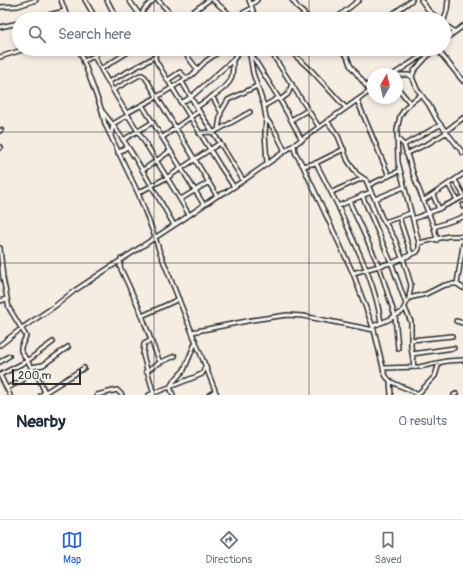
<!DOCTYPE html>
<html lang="en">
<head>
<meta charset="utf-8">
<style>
	:root { --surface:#fff; --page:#f6f6f7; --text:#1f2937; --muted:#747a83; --line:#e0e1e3; --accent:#2563eb }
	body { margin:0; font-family:Pangolin,sans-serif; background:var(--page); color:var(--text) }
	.compass { position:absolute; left:367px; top:68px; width:36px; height:36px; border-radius:50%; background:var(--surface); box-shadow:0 2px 6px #0003; rotate:8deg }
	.scale { position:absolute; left:12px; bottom:10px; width:69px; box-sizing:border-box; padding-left:4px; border:2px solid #2b2b2b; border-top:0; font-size:11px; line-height:14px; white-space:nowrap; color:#2b2b2b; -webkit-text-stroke:3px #f6f6f2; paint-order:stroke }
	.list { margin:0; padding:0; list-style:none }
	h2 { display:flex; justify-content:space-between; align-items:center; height:52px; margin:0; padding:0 16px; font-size:17px }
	h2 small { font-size:13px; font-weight:400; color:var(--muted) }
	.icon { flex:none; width:22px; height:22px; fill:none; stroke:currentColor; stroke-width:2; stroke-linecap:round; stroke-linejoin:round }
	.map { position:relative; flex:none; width:463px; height:395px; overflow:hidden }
	.search { position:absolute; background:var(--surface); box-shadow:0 2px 6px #0003; left:12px; right:12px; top:12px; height:44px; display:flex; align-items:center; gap:10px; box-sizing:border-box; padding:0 14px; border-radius:22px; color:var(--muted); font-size:15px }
	.sheet { height:124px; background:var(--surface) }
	nav { display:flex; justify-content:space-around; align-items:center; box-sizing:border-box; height:56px; border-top:1px solid var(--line); background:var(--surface); font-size:11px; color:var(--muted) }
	nav a { display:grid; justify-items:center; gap:2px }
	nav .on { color:var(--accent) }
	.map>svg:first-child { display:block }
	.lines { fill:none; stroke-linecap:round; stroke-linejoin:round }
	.minor-casing { stroke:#2b2b2b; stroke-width:6 }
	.minor { stroke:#f6f6f2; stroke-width:3 }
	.grid { fill:none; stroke:#2b2b2b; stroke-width:1; stroke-opacity:0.55 }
</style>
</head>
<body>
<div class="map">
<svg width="463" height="395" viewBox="0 0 463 395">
	<rect width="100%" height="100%" fill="#f5ece2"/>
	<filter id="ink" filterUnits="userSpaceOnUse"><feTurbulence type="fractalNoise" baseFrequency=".025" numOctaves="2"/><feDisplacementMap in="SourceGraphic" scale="8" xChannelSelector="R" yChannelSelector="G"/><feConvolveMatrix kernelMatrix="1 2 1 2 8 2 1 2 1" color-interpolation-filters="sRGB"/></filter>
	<g filter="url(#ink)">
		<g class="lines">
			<defs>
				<path id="minor" d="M61 0 68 19
					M85 0 96 19
					M107 0 117 19
					M129 0 142 18
					M158 0 175 19
					M213 0 234 18
					M292 0 299 9 310 19
					M421 0 429 11 439 19
					M251 5 257 0
					M0 7 18 6 36 0
					M252 8 256 19
					M339 16 359 0
					M234 18 252 8 249 0
					M32 19 65 11
					M142 19C141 9 147 6 154 0
					M183 19 209 0
					M386 19 412 0
					M444 20 447 10 448 0
					M444 24 455 32
					M0 27 19 23
					M444 40 463 26
					M79 49 102 111 105 124 138 193 155 237 159 250 217 395
					M156 49 155 57 156 61 220 166 234 187
					M182 49 197 69
					M249 49 253 73 264 106 266 118 265 134 267 163
					M269 49 319 127
					M288 49 312 71 346 108
					M339 49 347 56 350 65 370 91
					M434 49 414 71 412 77 417 89 429 105 437 120 463 153
					M437 49 463 81
					M166 51 167 49
					M249 54 253 57 280 100 302 140
					M94 56C122 111 159 161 189 215
					M0 57 25 49
					M84 61 94 56 102 49
					M101 69 133 49
					M394 74 432 49
					M397 75H409L412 77
					M168 80 180 72 187 79
					M108 82 155 57
					M397 87 410 103
					M113 90 140 75H142L145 77 217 196
					M212 96 221 112 218 130 212 133
					M280 100 288 94 292 84
					M357 100 389 176
					M181 103 191 97 233 60 242 49
					M142 105 204 205
					M264 106 278 98
					M197 107C206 100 227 89 231 79 233 73 233 67 233 60
					M199 111 220 143
					M103 112C131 147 152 187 174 225
					M221 112 228 100 257 86
					M127 113 157 97 192 75 206 61 223 49
					M266 118 275 131 285 151
					M291 120 308 110
					M327 121 338 136 348 161 357 174 366 180 371 192
					M218 130 250 112
					M0 131 1 130
					M446 131 463 118
					M199 133 212 132
					M111 136 113 124 128 115
					M163 137 199 111 182 82
					M398 139 404 145 416 182 434 227 463 217
					M123 140 153 122
					M294 145 295 152 303 166 316 163 338 206 371 192 375 199 404 187
					M404 145 440 125
					M0 148 1 147
					M118 153 127 147
					M406 154 429 143 447 132
					M156 161 170 151
					M316 163 344 149
					M303 166 353 273
					M143 170 156 161
					M455 180 463 194
					M448 184 457 200
					M369 185 399 171
					M332 192 363 178
					M138 193 168 177 220 143 243 180
					M362 195 391 262 406 304
					M433 195 439 209
					M181 199 209 182
					M375 199 381 216 395 239 402 258
					M349 201 379 266 395 316 398 348
					M423 201 463 174
					M463 205V207
					M338 206C354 243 376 282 381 323
					M399 217 411 254
					M413 219 436 210 463 197
					M385 222 411 213
					M434 227 437 240
					M419 243 449 236H463
					M0 248 3 278 9 308 26 336 21 347V351L40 381 46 395
					M403 258 411 285 409 298
					M121 259 120 267 140 310 151 340 144 344 143 355 154 395
					M457 284 463 245
					M0 301 7 299
					M405 308 411 322V346L414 367
					M142 316 179 299
					M456 321 463 323
					M373 326 388 320 402 312 409 298 426 294 442 286 450 284H457L463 288
					M374 330 353 273 394 262 417 252 419 249V243L398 162 397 130 400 116 404 110 410 103 421 95
					M192 332 252 320 287 315 303 316 374 330 384 372C389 387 407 385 417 395
					M411 340 452 336
					M0 345 22 328 55 306 74 291 182 220 217 196 226 192 247 178 373 89
					M412 354 454 348
					M0 362 9 356
					M161 362 175 356
					M31 367 43 365 68 347
					M383 368 419 367 447 361 463 360
					M146 371 161 362 159 360 151 340
					M0 375 27 361 53 342
					M0 375 10 395
					M390 381 391 395
					M7 388 23 380 32 368
					M41 395 84 368
					M97 395 117 390 122 395
					M149 395 195 377 202 374 206 366
					M173 395 170 387 173 382 184 370 196 341
					M209 395 215 391
					M417 395 435 376 439 363
					M454 395 456 394"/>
			</defs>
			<use href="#minor" class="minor-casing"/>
			<use href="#minor" class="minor"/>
		</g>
	</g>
	<path class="grid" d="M154 0V19M309 0V19M154 49V395M309 49V395M0 132H463M0 263H463"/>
</svg>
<svg class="compass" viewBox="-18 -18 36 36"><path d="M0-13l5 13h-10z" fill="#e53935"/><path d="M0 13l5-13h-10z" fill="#747a83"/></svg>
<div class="scale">200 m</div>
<div class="search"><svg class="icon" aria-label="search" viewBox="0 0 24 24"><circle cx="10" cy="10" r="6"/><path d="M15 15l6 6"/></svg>Search here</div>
</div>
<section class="sheet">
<h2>Nearby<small>0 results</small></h2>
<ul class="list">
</ul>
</section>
<nav>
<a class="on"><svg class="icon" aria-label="map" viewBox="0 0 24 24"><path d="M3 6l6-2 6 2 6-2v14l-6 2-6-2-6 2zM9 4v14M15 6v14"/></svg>Map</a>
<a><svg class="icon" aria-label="directions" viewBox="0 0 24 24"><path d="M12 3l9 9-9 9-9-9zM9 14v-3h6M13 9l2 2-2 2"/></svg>Directions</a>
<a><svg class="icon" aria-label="saved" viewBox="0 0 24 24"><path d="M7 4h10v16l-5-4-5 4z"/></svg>Saved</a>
</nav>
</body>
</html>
